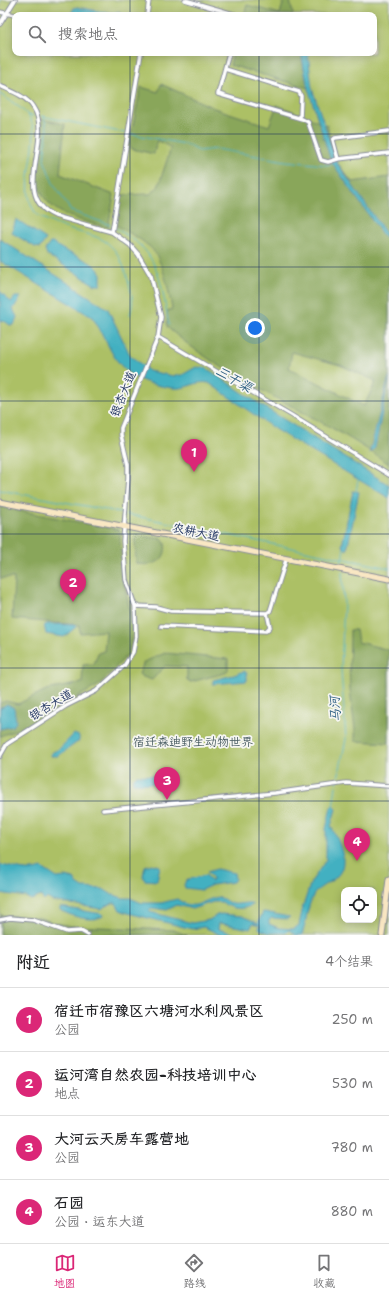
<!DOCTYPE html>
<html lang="zh">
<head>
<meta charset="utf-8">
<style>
	:root { --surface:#fff; --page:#f2f2f2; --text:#202124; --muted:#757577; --line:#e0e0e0; --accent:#db2777 }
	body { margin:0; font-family:"Shantell Sans","LXGW WenKai TC",sans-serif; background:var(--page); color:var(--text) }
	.controls { position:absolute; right:12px; bottom:12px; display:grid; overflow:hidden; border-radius:8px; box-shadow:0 2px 10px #0003 }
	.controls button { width:36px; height:36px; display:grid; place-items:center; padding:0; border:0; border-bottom:1px solid var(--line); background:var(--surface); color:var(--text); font:20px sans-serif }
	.you { position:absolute; left:255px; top:328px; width:14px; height:14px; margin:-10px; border:3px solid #fff; border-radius:50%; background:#1a73e8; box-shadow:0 0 0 6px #1a73e833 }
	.badge { display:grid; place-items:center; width:26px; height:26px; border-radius:50%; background:var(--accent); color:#fff; font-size:13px; font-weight:700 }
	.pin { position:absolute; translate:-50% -33px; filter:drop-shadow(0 1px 2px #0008) }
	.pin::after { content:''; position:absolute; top:21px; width:14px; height:12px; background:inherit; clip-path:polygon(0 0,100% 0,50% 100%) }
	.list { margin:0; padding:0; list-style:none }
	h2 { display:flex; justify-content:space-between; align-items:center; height:52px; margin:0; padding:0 16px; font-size:17px }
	h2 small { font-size:13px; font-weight:400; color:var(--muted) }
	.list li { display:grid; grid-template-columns:26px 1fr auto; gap:12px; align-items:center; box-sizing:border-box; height:64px; padding:0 16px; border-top:1px solid var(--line) }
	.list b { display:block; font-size:15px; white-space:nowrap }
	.list p { margin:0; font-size:13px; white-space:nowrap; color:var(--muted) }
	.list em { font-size:13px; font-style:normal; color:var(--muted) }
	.icon { flex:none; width:22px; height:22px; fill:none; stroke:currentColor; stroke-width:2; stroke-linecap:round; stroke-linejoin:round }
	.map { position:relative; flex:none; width:389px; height:935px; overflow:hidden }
	.search { position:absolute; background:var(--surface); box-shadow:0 2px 10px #0003; left:12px; right:12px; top:12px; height:44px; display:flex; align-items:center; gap:10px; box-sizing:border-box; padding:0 14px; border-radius:8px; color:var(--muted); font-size:15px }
	.sheet { height:308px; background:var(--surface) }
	nav { display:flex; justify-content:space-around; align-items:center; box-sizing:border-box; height:56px; border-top:1px solid var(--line); background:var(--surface); font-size:11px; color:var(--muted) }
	nav a { display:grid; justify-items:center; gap:2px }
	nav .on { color:var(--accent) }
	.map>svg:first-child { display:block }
	.green { fill:#acc065; stroke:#647862; fill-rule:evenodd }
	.forest { fill:#89a65a; stroke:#526a5c; fill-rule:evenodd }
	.water { fill:#43b0c1; stroke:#2f7090 }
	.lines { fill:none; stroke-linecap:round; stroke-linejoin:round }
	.stream { stroke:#43b0c1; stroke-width:1 }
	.street-casing { stroke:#888c9b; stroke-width:5.5 }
	.secondary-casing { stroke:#888c9b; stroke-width:7 }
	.street { stroke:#fff; stroke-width:3.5 }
	.secondary { stroke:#f9e7c3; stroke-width:5 }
	.grid { fill:none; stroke:#1b2f5e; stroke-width:1; stroke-opacity:0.55 }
	.labels { text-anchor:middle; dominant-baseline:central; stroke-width:3.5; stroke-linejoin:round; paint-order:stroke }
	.street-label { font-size:12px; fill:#1b2f5e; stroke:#f6f6f2 }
	.park-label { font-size:12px; fill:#465a60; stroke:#f6f6f2 }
	.water-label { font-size:13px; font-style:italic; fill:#295c81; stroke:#f6f6f2 }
</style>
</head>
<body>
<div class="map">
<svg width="389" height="935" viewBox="0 0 389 935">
	<rect width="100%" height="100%" fill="#f6f6f2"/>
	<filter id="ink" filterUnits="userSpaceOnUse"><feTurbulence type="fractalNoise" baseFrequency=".025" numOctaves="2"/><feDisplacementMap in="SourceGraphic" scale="8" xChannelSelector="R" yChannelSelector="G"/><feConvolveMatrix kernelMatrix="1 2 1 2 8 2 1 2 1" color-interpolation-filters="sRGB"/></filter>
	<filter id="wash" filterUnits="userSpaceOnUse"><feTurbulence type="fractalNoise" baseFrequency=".012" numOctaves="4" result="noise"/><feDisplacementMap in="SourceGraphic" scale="16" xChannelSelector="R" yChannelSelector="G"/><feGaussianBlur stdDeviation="0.9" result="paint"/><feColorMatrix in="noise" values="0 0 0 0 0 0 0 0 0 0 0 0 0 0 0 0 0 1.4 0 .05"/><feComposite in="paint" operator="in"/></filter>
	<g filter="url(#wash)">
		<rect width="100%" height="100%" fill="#f4e9d8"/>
		<path class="green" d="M0 0H389V935H0ZM15 15H374V53H15ZM344 890H374V920H344Z"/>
		<path class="forest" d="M284 0H290L293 15H244L247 5 280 14Z
			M233 53H301L308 88 230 65Z
			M161 84 214 108 269 126 277 105 327 125 336 161 352 182 389 177V464C377 456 366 448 354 441 292 403 222 376 167 327V311L172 309C169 292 163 259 150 247 140 238 127 232 116 225L115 222 119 195 150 194 158 187 171 148 157 140 154 154 132 149 129 144 141 87 158 92ZM292 352 340 365 376 381 364 406 289 368Z
			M41 119 65 124 60 174 114 195 108 228C78 219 38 214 37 173 37 162 41 151 42 140 42 133 42 126 41 119Z
			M0 507 120 530 122 574 131 615 133 631 129 653 99 685 22 728 0 736V703L6 701 18 704 46 690 82 683 83 665 94 664 98 653 104 651 106 631 80 633 79 625 12 619 14 578H0Z
			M137 535 162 539 165 543C168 563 152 566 136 564L135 538Z
			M350 630H356L358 642 389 650V743L355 741C356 726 352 713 351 698 348 675 350 653 350 630Z
			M165 653 228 659V670L225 673 191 682 187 681V667L165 666 152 680 143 677 139 674 144 662Z
			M1 915 40 918 55 923 71 926 173 930 187 935H0Z"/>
		<path class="water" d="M77 7 103 12 121 13 119 15H70L74 8Z
			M301 53H308L312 88 337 163 389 238V244L331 161 308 88Z
			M16 219 46 239 40 248 35 247 12 233Z
			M0 239 108 309 130 355 149 371 173 376 182 375 196 367 206 368 264 407 389 485V498L276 430 209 383C196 380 186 390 173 388 143 384 123 376 109 347 103 337 99 326 92 317L0 261Z
			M50 243H54C66 255 95 259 101 274V285H95L47 255 45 250Z
			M0 291 11 302 15 297H21L13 309 17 317 14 325H10L3 320 0 321Z
			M389 377 375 448 370 453V451Z
			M353 491 359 492 347 550 342 546Z
			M48 624 73 625 77 626 64 637 46 634 44 625Z
			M244 671 247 673V681L213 684V680L234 675Z
			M7 704 14 708 16 722 13 726 0 729V708Z
			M74 734 79 736V741L58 756H51V753L59 749Z
			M137 775 165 776 164 784 133 783V779Z
			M333 806 336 809 331 826C339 842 352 865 334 879 327 884 317 888 313 896 307 908 306 923 302 935H295L289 930 286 933H269L261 930 259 928 260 925 253 923 250 929 219 923 218 929 239 935H221L204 927 192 929 128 913 120 910 116 903H112L101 909 52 901 47 898 44 901 41 896 31 900 26 897 0 893V866L2 865C17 868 27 873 42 868L57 878 66 877 74 879 77 884 83 888 103 889 111 894 123 898H130L142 903H161L177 899C196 912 199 901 218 897 224 898 227 903 233 904 240 905 248 901 253 904 244 911 230 909 222 902H213L192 909 177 905 167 910 151 908 149 910 150 912 192 923 209 920 217 915 221 914 242 916 258 923 263 912C269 912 281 916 290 917L287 919 272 918 269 920V924L279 928 294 929 299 925 303 906 311 882 326 860V829L331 807Z
			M152 864 160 866 157 881 145 880 143 876 145 866Z
			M217 869 234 873 235 879 233 882 212 885 201 890 185 888 184 885 186 880 206 875 212 882 213 878 207 872Z
			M60 907 103 914V916C92 923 71 916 60 910Z"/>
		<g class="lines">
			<path class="stream" d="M0 3 1 0
				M0 94C9 100 19 106 27 114 46 136 16 186 35 212 39 217 45 219 51 222 89 241 112 226 127 277 131 292 135 299 130 315
				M28 115 33 116
				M41 116 125 133
				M44 116 47 130 44 160 53 183 71 211 110 225
				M131 134 185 144 199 151 216 149 286 161 325 165 333 164
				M116 228C124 234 134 239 141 246 161 265 164 300 169 325
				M0 490 123 513
				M356 492 358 480
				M126 514 389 568
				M341 567 344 548
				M337 783 346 739 341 670 344 603 342 572
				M333 807 336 786"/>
		</g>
	</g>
	<g filter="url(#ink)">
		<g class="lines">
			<defs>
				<path id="street" d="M185 0 237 15
					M0 12 15 15
					M147 15 149 0
					M0 24 15 0
					M229 53 218 94 302 119 308 122 321 160 328 162 338 159
					M225 69 299 92 301 96 300 118
					M0 86C11 91 26 96 33 107 55 139 9 195 55 216L112 232 130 245 138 254 151 276 161 317 158 337 121 428V435L128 465V478L123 541 126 580 135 606 136 636 133 652 124 666 96 691 66 706 7 744 0 756
					M389 131 335 138 333 140 338 159 389 153
					M112 232 141 53
					M158 337 291 415 389 475
					M135 606 156 607 171 611 267 613 270 611 286 560
					M161 626 266 631 270 627 267 613
					M103 810 275 793 346 783 389 786
					M0 920 10 918 33 920 67 932 81 931 88 935"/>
				<path id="secondary" d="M0 502 389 579
					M382 935 389 879"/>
			</defs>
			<use href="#street" class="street-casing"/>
			<use href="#secondary" class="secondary-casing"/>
			<use href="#street" class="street"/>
			<use href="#secondary" class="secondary"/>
		</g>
	</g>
	<path class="grid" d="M130 0V15M259 0V15M130 53V935M259 53V935M0 134H389M0 267H389M0 401H389M0 534H389M0 668H389M0 801H389"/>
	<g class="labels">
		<g class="street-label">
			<text transform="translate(123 394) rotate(-68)">银杏大道</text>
			<text transform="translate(196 532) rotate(11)">农耕大道</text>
			<text transform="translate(51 705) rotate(-31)">银杏大道</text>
		</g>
		<g class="park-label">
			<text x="193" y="742">宿迁森迪野生动物世界</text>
		</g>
		<g class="water-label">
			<text transform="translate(234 379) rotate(30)">三干渠</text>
			<text transform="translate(335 709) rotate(-94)">马河</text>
		</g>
	</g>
</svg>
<div class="controls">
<button><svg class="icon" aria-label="locate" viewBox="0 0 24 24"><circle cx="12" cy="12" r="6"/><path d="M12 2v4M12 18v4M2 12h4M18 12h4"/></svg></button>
</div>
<div class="you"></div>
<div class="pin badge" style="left:194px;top:472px">1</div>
<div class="pin badge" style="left:73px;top:602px">2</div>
<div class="pin badge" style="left:167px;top:800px">3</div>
<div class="pin badge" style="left:357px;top:861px">4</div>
<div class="search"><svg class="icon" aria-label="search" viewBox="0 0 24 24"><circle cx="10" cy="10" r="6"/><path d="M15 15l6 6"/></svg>搜索地点</div>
</div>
<section class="sheet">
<h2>附近<small>4个结果</small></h2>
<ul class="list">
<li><span class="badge">1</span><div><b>宿迁市宿豫区六塘河水利风景区</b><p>公园</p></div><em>250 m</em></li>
<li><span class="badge">2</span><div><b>运河湾自然农园-科技培训中心</b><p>地点</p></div><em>530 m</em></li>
<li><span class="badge">3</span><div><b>大河云天房车露营地</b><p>公园</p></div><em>780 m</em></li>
<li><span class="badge">4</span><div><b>石园</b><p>公园 · 运东大道</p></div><em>880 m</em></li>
</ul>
</section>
<nav>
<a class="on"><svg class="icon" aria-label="map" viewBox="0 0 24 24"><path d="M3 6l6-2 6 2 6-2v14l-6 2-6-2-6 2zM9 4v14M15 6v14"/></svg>地图</a>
<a><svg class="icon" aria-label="directions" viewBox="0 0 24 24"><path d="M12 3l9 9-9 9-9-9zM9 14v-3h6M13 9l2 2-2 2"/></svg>路线</a>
<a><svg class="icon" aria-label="saved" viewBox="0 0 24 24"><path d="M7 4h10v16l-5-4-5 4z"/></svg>收藏</a>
</nav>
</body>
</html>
